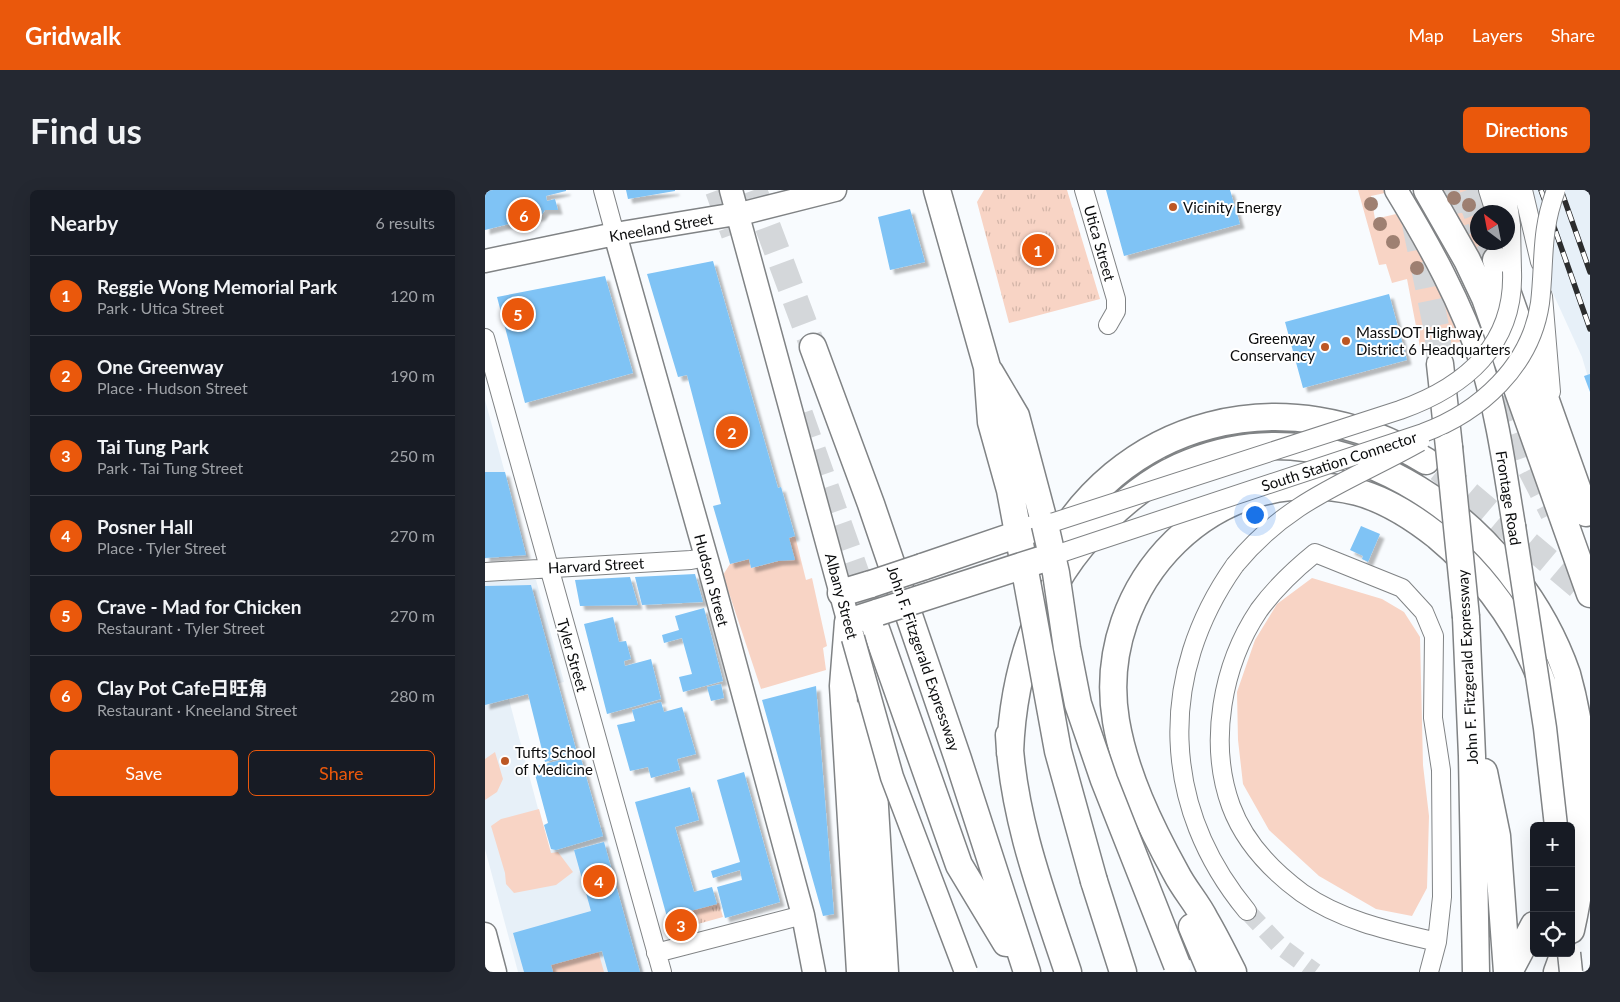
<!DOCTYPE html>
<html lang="en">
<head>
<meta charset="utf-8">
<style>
	:root { --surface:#171b24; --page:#242831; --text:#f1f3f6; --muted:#9ea1a6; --line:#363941; --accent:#ea580c }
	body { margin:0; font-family:Lato,"Noto Sans SC",sans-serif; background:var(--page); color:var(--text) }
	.controls { position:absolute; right:15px; bottom:15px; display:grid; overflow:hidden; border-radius:8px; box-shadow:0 5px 20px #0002 }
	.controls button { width:45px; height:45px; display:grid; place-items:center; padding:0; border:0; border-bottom:1px solid var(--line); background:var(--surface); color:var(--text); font:25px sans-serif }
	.compass { position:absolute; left:985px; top:15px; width:45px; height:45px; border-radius:50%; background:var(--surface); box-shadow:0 5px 20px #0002; rotate:328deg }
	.you { position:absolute; left:769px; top:324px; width:18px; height:18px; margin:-12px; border:4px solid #fff; border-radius:50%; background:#1a73e8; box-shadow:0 0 0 8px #1a73e833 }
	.badge { display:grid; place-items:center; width:32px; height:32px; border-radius:50%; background:var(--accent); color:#fff; font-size:16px; font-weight:700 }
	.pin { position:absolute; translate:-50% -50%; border:2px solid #fff; box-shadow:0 1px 5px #0006 }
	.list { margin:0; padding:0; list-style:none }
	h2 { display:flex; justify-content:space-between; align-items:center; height:65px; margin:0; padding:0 20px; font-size:21px }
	h2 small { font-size:16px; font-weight:400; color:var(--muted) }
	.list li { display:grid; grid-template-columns:32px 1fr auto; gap:15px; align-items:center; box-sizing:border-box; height:80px; padding:0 20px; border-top:1px solid var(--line) }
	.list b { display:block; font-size:19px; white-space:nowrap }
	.list p { margin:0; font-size:16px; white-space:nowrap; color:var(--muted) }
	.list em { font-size:16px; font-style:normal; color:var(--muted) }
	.actions { display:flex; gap:10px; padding:15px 20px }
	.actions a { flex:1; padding:11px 0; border:1px solid var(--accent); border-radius:8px; text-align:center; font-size:18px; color:var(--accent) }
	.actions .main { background:var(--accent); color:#fff }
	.icon { flex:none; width:28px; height:28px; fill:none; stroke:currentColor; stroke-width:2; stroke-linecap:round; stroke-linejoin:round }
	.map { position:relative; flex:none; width:1105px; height:782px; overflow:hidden; border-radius:8px }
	header { display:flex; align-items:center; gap:30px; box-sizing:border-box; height:70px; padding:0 25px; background:var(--accent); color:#fff }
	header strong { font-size:24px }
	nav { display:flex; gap:28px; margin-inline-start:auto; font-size:18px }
	.intro { display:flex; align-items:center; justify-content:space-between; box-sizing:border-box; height:120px; padding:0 30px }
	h1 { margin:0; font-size:35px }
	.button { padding:12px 22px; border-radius:8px; background:var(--accent); color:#fff; font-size:18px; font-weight:700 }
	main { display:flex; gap:30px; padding:0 30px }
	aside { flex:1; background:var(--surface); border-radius:8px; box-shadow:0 5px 20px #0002 }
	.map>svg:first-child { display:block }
	.built { fill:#e7f0f8 }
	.grass { fill:#f8d4c5 }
	.park { fill:url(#park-tufts) }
	.building { fill:#7fc3f5; filter:url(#shadow) }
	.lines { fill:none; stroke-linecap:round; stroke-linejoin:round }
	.minor-tunnel { stroke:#d4d7da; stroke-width:18; stroke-dasharray:18 9; stroke-linecap:butt }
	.highway-tunnel { stroke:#d4d7da; stroke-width:26; stroke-dasharray:26 13; stroke-linecap:butt }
	.minor-casing { stroke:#808385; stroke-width:20 }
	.major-casing { stroke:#808385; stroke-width:25 }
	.highway-casing { stroke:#808385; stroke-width:29 }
	.minor { stroke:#fff; stroke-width:18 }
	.major { stroke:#fff; stroke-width:22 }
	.highway { stroke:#fff; stroke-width:26 }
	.rail-casing { stroke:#2c2d2e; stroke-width:5.5 }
	.rail { stroke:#fff; stroke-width:4; stroke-dasharray:11; stroke-linecap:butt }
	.minor-bridge-casing { stroke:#808385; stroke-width:20; stroke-linecap:butt }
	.major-bridge-casing { stroke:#808385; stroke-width:25; stroke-linecap:butt }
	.highway-bridge-casing { stroke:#808385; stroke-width:29; stroke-linecap:butt }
	.minor-bridge { stroke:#fff; stroke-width:18 }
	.major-bridge { stroke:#fff; stroke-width:22 }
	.highway-bridge { stroke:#fff; stroke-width:26 }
	.tree { fill:#9e8072 }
	.poi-dot { fill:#bc5724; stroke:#fff; stroke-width:2 }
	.labels { text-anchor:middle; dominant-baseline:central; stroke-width:4; stroke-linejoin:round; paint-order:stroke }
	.poi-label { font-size:15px; fill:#0b0c0d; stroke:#fff; text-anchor:start }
	.street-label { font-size:15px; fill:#0b0c0d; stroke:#fff }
</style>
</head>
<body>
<header>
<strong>Gridwalk</strong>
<nav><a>Map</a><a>Layers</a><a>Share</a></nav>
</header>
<div class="intro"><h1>Find us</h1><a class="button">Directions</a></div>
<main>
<aside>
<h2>Nearby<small>6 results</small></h2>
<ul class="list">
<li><span class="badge">1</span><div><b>Reggie Wong Memorial Park</b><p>Park · Utica Street</p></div><em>120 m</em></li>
<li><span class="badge">2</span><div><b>One Greenway</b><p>Place · Hudson Street</p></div><em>190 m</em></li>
<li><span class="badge">3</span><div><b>Tai Tung Park</b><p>Park · Tai Tung Street</p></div><em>250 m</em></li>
<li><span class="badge">4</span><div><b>Posner Hall</b><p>Place · Tyler Street</p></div><em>270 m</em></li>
<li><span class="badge">5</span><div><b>Crave - Mad for Chicken</b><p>Restaurant · Tyler Street</p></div><em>270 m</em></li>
<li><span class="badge">6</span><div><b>Clay Pot Cafe日旺角</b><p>Restaurant · Kneeland Street</p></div><em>280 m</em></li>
</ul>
<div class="actions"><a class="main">Save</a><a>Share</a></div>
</aside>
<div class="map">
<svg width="1105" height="782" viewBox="0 0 1105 782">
	<defs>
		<pattern id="park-tufts" width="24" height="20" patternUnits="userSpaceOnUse" patternTransform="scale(1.25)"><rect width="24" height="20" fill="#f8d4c5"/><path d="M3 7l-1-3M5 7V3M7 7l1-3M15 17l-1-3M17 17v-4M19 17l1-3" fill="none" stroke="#d3b5a8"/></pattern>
		<filter id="shadow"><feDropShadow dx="4.5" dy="4.5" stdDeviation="1" flood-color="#0004"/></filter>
	</defs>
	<rect width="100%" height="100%" fill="#f8fbfe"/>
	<path class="built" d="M1021 0H1105V194L1097 167Z
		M0 210 43 367 0 369Z
		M51 390 79 492 23 506 64 660 84 655 82 648 119 637 158 782H33L0 659V391Z"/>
	<path class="grass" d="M873 0H898L900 3 886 6 890 29 911 24 947 85 976 152 935 157 922 89 907 93 901 74 894 75Z
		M955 0H984L1002 16 1004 22H992V52L1013 53 1016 67 998 74Z
		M310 346 321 390 327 388 342 456 338 458 341 480 276 499 238 385 245 374 264 369 266 378 293 371 304 348Z
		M827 388 897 409 919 422 935 447 938 575 944 626 942 698 927 726 891 719 834 686 784 640 758 594 753 550 752 502 770 450 792 414Z
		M10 562 18 589 12 602 0 610V569Z
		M54 619 66 663 73 662 88 682 71 695 29 703 21 694 20 683 6 636 16 629Z
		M112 757 119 782H68L64 770Z"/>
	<path class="park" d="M499 0H582L615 109 524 133 492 12Z
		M234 713 238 727 184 742 180 727Z"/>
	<path class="building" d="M0 0H81V1L61 6 62 11 70 9 73 20H60L56 26 0 40Z
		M141 0H190V1L143 9Z
		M621 0H745L755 34 639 66Z
		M425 19 440 72 405 80 393 27Z
		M228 71 293 298 296 297 310 346 304 348 310 370 293 371 266 378 264 369 245 374 228 316 236 314 202 185 193 187 162 84Z
		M120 86 148 183 40 213 12 107Z
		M904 104 922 170 818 198 800 132Z
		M1105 184V202L1099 186Z
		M0 282H20L41 365 0 368Z
		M876 336 895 344 883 372 877 369 878 366 865 360Z
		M210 384 218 412 157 415 150 387Z
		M145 387 153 415 95 416 90 390Z
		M46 395 92 563 60 572 43 504 0 515V396Z
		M219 418 238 491 198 502 194 487 207 484 197 448 179 453 177 445 194 440 190 426Z
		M128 427 134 452 141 451 146 469 139 471 140 476 166 469 176 509 122 524 99 434Z
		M236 494 239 508 226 511 222 497Z
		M331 496 349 724 338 726 277 510Z
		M176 512 179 522 197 517 211 564 192 569 195 580 166 588 163 577 145 581 132 535 150 531 147 520Z
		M95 565 118 646 71 660 66 659 59 635 63 633 48 577Z
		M259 582 295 712 240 728 232 697 257 690 255 680 228 688 226 681 255 672 232 590Z
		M205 597 214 630 190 637 209 702 227 697 232 714 182 727 150 612Z
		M119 652 155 782H123L117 761 66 775 68 782H39L28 743 106 721 89 660Z"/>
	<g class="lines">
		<path class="minor-tunnel" d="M762 721 795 756 830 782"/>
		<path class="highway-tunnel" d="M233 0 249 44
			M269 0 328 157
			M961 0 974 47
			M982 0 992 25
			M930 34 952 141 955 174
			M1004 52 1011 70
			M1006 169 1042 272 1068 323
			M315 224 391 439
			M954 279 1105 406"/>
		<defs>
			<path id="minor" d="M118 0 130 44
				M599 0 631 109V121L623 135
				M1003 0 1010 22
				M1021 0 1026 35 1027 81
				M1038 0 1055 72
				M1058 106 1066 202
				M0 148 177 782
				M750 375C672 485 676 617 762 721
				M0 382 206 370 221 367
				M171 763 318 725
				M944 782 952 752 957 707 956 580 948 528 949 446 939 422 917 398 830 363C809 380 790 398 774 420 737 475 723 553 746 616 759 651 787 681 817 703 857 731 905 741 952 752"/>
			<path id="major" d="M246 0 368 448
				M911 0C945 56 976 112 997 175 1013 227 1020 282 1029 336
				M130 44 224 377 318 725 329 782
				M0 71 130 44 263 22 350 0
				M0 744 10 782"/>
			<path id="highway" d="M452 0 502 177 506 232 525 300 539 375
				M942 0 982 70 1000 108 1105 404
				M1011 70 1101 323
				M328 157 386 314 473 569 542 782
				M955 174 964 257
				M437 377 560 335 531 226 505 182
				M558 377C630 226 803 186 941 271
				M356 403 386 394
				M981 427 987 566 991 782
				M391 439 474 675 521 753
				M384 518 400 782
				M524 545C528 628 557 704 583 782
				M525 563C528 478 556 392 618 333 643 308 670 286 704 273 862 209 1031 337 1082 484 1105 566 1105 656 1086 740
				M999 582 1012 646 1022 782
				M609 691 638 782
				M707 737 726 782
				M375 782 358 496 363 432 394 422
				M748 782C739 764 730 746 720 729 712 713 699 699 691 683 665 636 640 584 631 531 608 393 732 267 872 302 902 310 928 327 952 346 1034 414 1088 523 1076 630
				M1024 782 1049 735
				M1072 782 1079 763"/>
		</defs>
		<use href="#minor" class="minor-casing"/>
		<use href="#major" class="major-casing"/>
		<use href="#highway" class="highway-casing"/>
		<use href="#minor" class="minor"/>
		<use href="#major" class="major"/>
		<use href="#highway" class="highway"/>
		<defs>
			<path id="rail" d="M1056 0 1105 139
				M1076 0 1105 82"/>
		</defs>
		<use href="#rail" class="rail-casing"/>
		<use href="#rail" class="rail"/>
		<defs>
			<path id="minor-bridge" d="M560 335 915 220C980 197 1030 155 1027 81
				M567 366 938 243C995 222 1046 176 1055 113 1060 71 1055 42 1071 0
				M750 375C804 309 864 292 935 252"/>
			<path id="major-bridge" d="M1029 336 1060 538 1071 636
				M368 448 407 587 481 782
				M1084 763 1086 782"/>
			<path id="highway-bridge" d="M964 257 981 427
				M560 335 571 383 582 458 593 514 619 590 692 775
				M539 375 573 561 609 691
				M386 394 437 377
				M394 422 555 370"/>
		</defs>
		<use href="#minor-bridge" class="minor-bridge-casing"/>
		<use href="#major-bridge" class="major-bridge-casing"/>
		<use href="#highway-bridge" class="highway-bridge-casing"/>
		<use href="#minor-bridge" class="minor-bridge"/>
		<use href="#major-bridge" class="major-bridge"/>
		<use href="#highway-bridge" class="highway-bridge"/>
	</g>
	<g class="tree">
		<circle cx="969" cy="8" r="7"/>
		<circle cx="886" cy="14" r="7"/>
		<circle cx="984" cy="15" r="7"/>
		<circle cx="895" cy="34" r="7"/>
		<circle cx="908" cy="52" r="7"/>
		<circle cx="932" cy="78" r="7"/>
	</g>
	<g class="poi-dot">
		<circle cx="688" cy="17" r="5"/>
		<circle cx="861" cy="151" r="5"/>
		<circle cx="840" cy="157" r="5"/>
		<circle cx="20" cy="571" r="5"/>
	</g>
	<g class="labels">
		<g class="poi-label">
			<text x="698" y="17">Vicinity Energy</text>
			<text x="871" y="142">MassDOT Highway<tspan x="871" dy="17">District 6 Headquarters</tspan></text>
			<text x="830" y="148" text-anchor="end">Greenway<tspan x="830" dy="17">Conservancy</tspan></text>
			<text x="30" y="562">Tufts School<tspan x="30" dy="17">of Medicine</tspan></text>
		</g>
		<g class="street-label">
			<text transform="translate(176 37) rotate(-10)">Kneeland Street</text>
			<text transform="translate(615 53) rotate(74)">Utica Street</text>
			<text transform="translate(854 271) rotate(-18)">South Station Connector</text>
			<text transform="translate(1024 308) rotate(81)">Frontage Road</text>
			<text transform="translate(111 375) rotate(-3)">Harvard Street</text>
			<text transform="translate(227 390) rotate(75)">Hudson Street</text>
			<text transform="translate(357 406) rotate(75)">Albany Street</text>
			<text transform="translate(88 465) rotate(74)">Tyler Street</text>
			<text transform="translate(439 468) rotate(71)">John F. Fitzgerald Expressway</text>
			<text transform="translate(982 477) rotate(-93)">John F. Fitzgerald Expressway</text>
		</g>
	</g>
</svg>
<div class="controls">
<button>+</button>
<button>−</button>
<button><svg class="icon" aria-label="locate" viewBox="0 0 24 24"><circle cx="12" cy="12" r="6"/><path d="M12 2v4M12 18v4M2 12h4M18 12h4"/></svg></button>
</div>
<svg class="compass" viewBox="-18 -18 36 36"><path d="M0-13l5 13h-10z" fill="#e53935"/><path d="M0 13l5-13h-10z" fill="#9ea1a6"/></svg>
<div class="you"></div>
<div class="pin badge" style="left:553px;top:60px">1</div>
<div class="pin badge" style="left:247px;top:242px">2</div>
<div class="pin badge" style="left:196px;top:735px">3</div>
<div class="pin badge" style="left:114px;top:691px">4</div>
<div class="pin badge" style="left:33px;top:124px">5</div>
<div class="pin badge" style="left:39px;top:25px">6</div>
</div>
</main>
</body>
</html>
